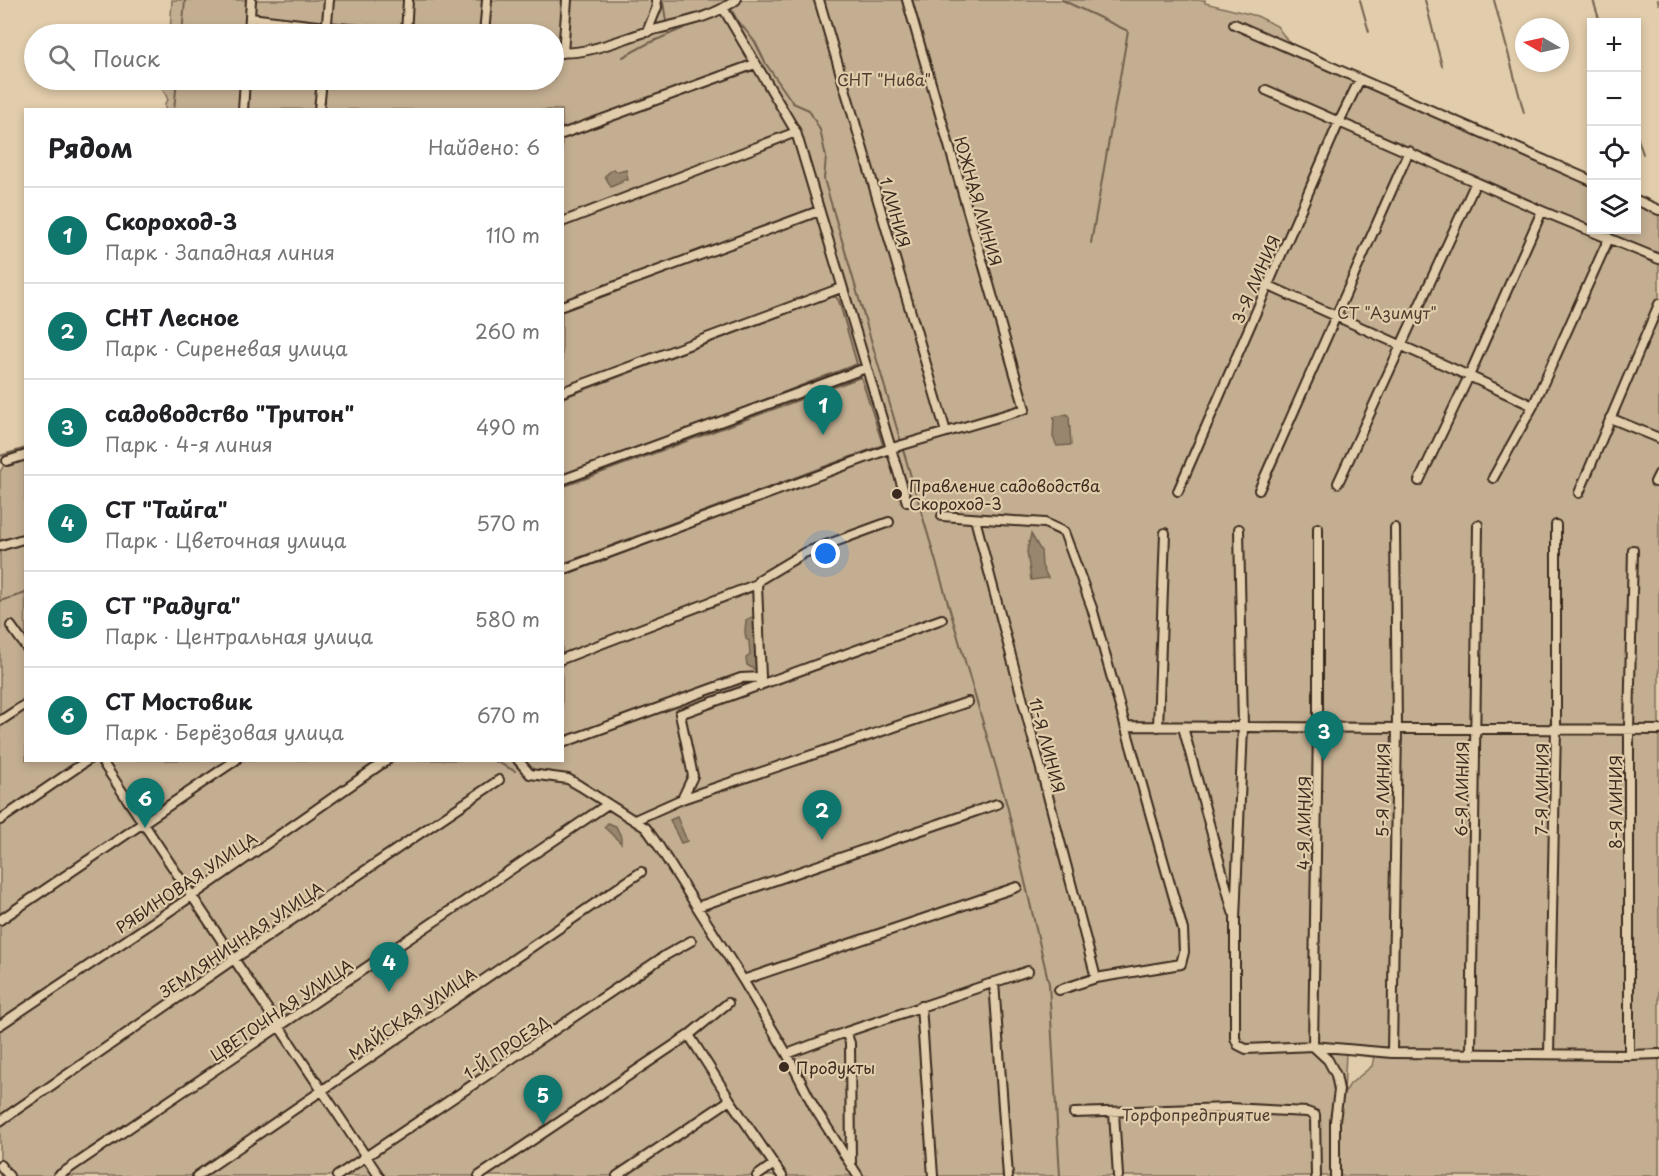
<!DOCTYPE html>
<html lang="ru">
<head>
<meta charset="utf-8">
<style>
	:root { --surface:#fff; --page:#f6f6f6; --text:#202124; --muted:#757577; --line:#e0e0e0; --accent:#0f766e }
	body { margin:0; font-family:"Playpen Sans",sans-serif; background:var(--page); color:var(--text) }
	.controls { position:absolute; right:18px; top:18px; display:grid; overflow:hidden; border-radius:0px; box-shadow:0 3px 9px #0003 }
	.controls button { width:54px; height:54px; display:grid; place-items:center; padding:0; border:0; border-bottom:2px solid var(--line); background:var(--surface); color:var(--text); font:30px sans-serif }
	.compass { position:absolute; left:1515px; top:18px; width:54px; height:54px; border-radius:50%; background:var(--surface); box-shadow:0 3px 9px #0003; rotate:279deg }
	.you { position:absolute; left:826px; top:554px; width:21px; height:21px; margin:-15px; border:4px solid #fff; border-radius:50%; background:#1a73e8; box-shadow:0 0 0 9px #1a73e833 }
	.badge { display:grid; place-items:center; width:39px; height:39px; border-radius:50%; background:var(--accent); color:#fff; font-size:20px; font-weight:700 }
	.pin { position:absolute; translate:-50% -50px; filter:drop-shadow(0 2px 3px #0008) }
	.pin::after { content:''; position:absolute; top:32px; width:21px; height:18px; background:inherit; clip-path:polygon(0 0,100% 0,50% 100%) }
	.list { margin:0; padding:0; list-style:none }
	h2 { display:flex; justify-content:space-between; align-items:center; height:78px; margin:0; padding:0 24px; font-size:26px }
	h2 small { font-size:20px; font-weight:400; color:var(--muted) }
	.list li { display:grid; grid-template-columns:39px 1fr auto; gap:18px; align-items:center; box-sizing:border-box; height:96px; padding:0 24px; border-top:2px solid var(--line) }
	.list b { display:block; font-size:22px; white-space:nowrap }
	.list p { margin:0; font-size:20px; white-space:nowrap; color:var(--muted) }
	.list em { font-size:20px; font-style:normal; color:var(--muted) }
	.icon { flex:none; width:33px; height:33px; fill:none; stroke:currentColor; stroke-width:2; stroke-linecap:round; stroke-linejoin:round }
	.map { position:relative; flex:none; width:1659px; height:1176px; overflow:hidden }
	.search { position:absolute; background:var(--surface); box-shadow:0 3px 9px #0003; left:24px; top:24px; width:540px; height:66px; display:flex; align-items:center; gap:15px; box-sizing:border-box; padding:0 21px; border-radius:33px; color:var(--muted); font-size:22px }
	.panel { position:absolute; background:var(--surface); box-shadow:0 3px 9px #0003; left:24px; top:108px; width:540px; height:654px; border-radius:0px }
	.map>svg:first-child { display:block }
	.green { fill:#c3ae91; stroke:#7f6c58; stroke-width:1.5; fill-rule:evenodd }
	.water { fill:#99866e; stroke:#73614e; stroke-width:1.5 }
	.lines { fill:none; stroke-linecap:round; stroke-linejoin:round }
	.stream { stroke:#73614e; stroke-width:2 }
	.minor-casing { stroke:#3b2a1e; stroke-width:12 }
	.minor { stroke:#e1ccab; stroke-width:8 }
	.poi-dot { fill:#3b2a1e; stroke:#e1ccab; stroke-width:2 }
	.labels { text-anchor:middle; dominant-baseline:central; stroke-width:4.5; stroke-linejoin:round; paint-order:stroke }
	.park-label { font-size:16px; fill:#4f3e2f; stroke:#e1ccab }
	.street-label { font-size:16px; fill:#3b2a1e; stroke:#e1ccab }
	.poi-label { font-size:16px; fill:#3b2a1e; stroke:#e1ccab; text-anchor:start }
</style>
</head>
<body>
<div class="map">
<svg width="1659" height="1176" viewBox="0 0 1659 1176">
	<rect width="100%" height="100%" fill="#e1ccab"/>
	<filter id="ink" filterUnits="userSpaceOnUse"><feTurbulence type="fractalNoise" baseFrequency=".0167" numOctaves="2"/><feDisplacementMap in="SourceGraphic" scale="12" xChannelSelector="R" yChannelSelector="G"/><feConvolveMatrix kernelMatrix="1 2 1 2 8 2 1 2 1" color-interpolation-filters="sRGB"/></filter>
	<g filter="url(#ink)">
		<path class="green" d="M172 0H1205V3L1257 16 1277 26 1295 51 1591 181 1592 230H1636L1637 200 1659 210V1176H0V472L4 465 25 458 26 760H562V110L165 109V103L168 100 162 87 152 80H554V34H170ZM1346 1053 1374 1057 1372 1066 1350 1084 1344 1094Z"/>
		<path class="water" d="M613 169 618 172 626 170 628 180H622V182L611 187 605 176Z
			M1067 414 1069 417 1071 445 1057 446 1053 437 1054 417Z
			M1031 534 1041 551 1042 566 1048 578 1031 580 1027 551Z
			M752 617 755 619V659L758 665V669L755 670 747 665 746 658 750 655 749 641 746 639 745 631 746 620Z
			M677 817 687 841 681 843 670 820Z
			M608 823 616 826 621 837V843L604 827Z"/>
		<g class="lines">
			<path class="stream" d="M1062 0 1128 31 1091 243
				M1360 0 1369 32
				M1425 0 1442 66
				M1494 0 1524 113
				M1593 0 1600 22
				M1658 0 1659 4
				M663 2 666 21
				M730 7 736 18 755 42 766 64 793 103 809 110 820 130 826 157 824 179 1007 805 1049 984 1060 1176
				M182 34 185 0
				M623 57 647 44 693 24
				M174 110 177 80
				M1636 133 1643 154
				M562 398 830 297H836L839 301 857 364 672 436
				M0 456 26 448
				M562 487 861 377 883 445 562 564
				M562 576 886 454
				M0 601 26 593
				M562 654 686 607
				M562 663 751 592
				M493 760 515 771"/>
			<defs>
				<path id="minor" d="M819 0 946 432
					M723 8 796 132 907 502
					M250 18 326 27 407 34
					M1234 24 1592 181
					M647 32 657 7 656 0
					M249 34 251 0
					M326 34 329 0
					M406 34 408 0
					M484 34 487 0
					M554 52C586 56 618 40 649 31 679 23 710 19 736 0
					M563 53 567 0
					M1266 90 1542 211 1659 259
					M243 110 245 80
					M319 110 322 80
					M562 134 755 64
					M1636 200 1659 210
					M562 222 796 132
					M1267 285 1469 376 1533 406
					M562 306 819 211
					M562 392 841 288
					M1610 418 1659 438
					M7 461 26 455
					M1493 478 1533 406 1609 238
					M562 480 866 368
					M1419 481 1469 376 1542 211
					M1655 482 1659 474
					M1338 483 1476 182
					M1259 490 1409 151
					M1178 491 1339 122 1360 79
					M1579 493 1659 304
					M942 516 1045 523 1064 532 1092 608 1183 930 1184 952 1181 964 1096 978 1059 990
					M975 519 1096 978
					M1318 528V728L1313 1046 1328 1060 1336 1075 1339 1090 1335 1121V1176
					M1239 529 1243 727 1235 919V1038L1238 1045 1246 1049 1313 1046 1392 1053 1629 1055 1659 1054
					M0 546 26 538
					M562 570 892 448 1025 409 907 0
					M11 626 26 647
					M562 659 757 584
					M759 686 761 677 757 586 759 580 804 553 889 522
					M0 721 26 704
					M1125 726 1659 730
					M1158 727 1165 533
					M1183 727 1233 912
					M562 743 741 678 761 677
					M101 760 379 1176
					M518 760 530 774 568 779 580 786 646 828 658 845 743 980 787 1054 814 1107 858 1176
					M682 799 693 776 680 714 942 619
					M0 820 88 760
					M635 820 682 799 968 702
					M697 907 997 804
					M0 920 236 760
					M743 980 1017 887
					M994 982 1008 1176
					M921 1006 933 1176
					M0 1025 192 896 387 760
					M846 1032 850 1043 851 1165
					M689 1035 730 1100 782 1176
					M1392 1053 1397 728 1395 528
					M1471 1053 1478 525
					M787 1054 846 1032 1028 971
					M1549 1054 1556 729V525
					M1629 1055V729L1633 550
					M1114 1112 1118 1176
					M1074 1113 1229 1108 1307 1112 1315 1115 1316 1176
					M0 1121 234 959 499 780
					M0 1165 9 1176
					M58 1176 608 804
					M197 1176 641 872
					M337 1176 666 955 691 941
					M479 1176 689 1035 728 1003
					M617 1176 730 1100
					M757 1176 774 1164"/>
			</defs>
			<use href="#minor" class="minor-casing"/>
			<use href="#minor" class="minor"/>
		</g>
	</g>
	<g class="poi-dot">
		<circle cx="897" cy="494" r="6"/>
		<circle cx="784" cy="1067" r="6"/>
	</g>
	<g class="labels">
		<g class="park-label">
			<text x="884" y="79">СНТ "Нива"</text>
			<text x="1387" y="312">СТ "Азимут"</text>
			<text x="1196" y="1114">Торфопредприятие</text>
		</g>
		<g class="street-label">
			<text transform="translate(979 201) rotate(74)">ЮЖНАЯ ЛИНИЯ</text>
			<text transform="translate(896 212) rotate(74)">1 ЛИНИЯ</text>
			<text transform="translate(1255 279) rotate(-66)">3-Я ЛИНИЯ</text>
			<text transform="translate(1048 745) rotate(75)">11-Я ЛИНИЯ</text>
			<text transform="translate(1461 789) rotate(-89)">6-Я ЛИНИЯ</text>
			<text transform="translate(1541 789) rotate(-89)">7-Я ЛИНИЯ</text>
			<text transform="translate(1382 790) rotate(-89)">5-Я ЛИНИЯ</text>
			<text transform="translate(1615 802) rotate(-90)">8-Я ЛИНИЯ</text>
			<text transform="translate(1303 823) rotate(-89)">4-Я ЛИНИЯ</text>
			<text transform="translate(186 882) rotate(-34)">РЯБИНОВАЯ УЛИЦА</text>
			<text transform="translate(241 939) rotate(-34)">ЗЕМЛЯНИЧНАЯ УЛИЦА</text>
			<text transform="translate(281 1009) rotate(-34)">ЦВЕТОЧНАЯ УЛИЦА</text>
			<text transform="translate(412 1013) rotate(-34)">МАЙСКАЯ УЛИЦА</text>
			<text transform="translate(506 1047) rotate(-34)">1-Й ПРОЕЗД</text>
		</g>
		<g class="poi-label">
			<text x="909" y="485">Правление садоводства<tspan x="909" dy="18">Скороход-3</tspan></text>
			<text x="796" y="1067">Продукты</text>
		</g>
	</g>
</svg>
<div class="controls">
<button>+</button>
<button>−</button>
<button><svg class="icon" aria-label="locate" viewBox="0 0 24 24"><circle cx="12" cy="12" r="6"/><path d="M12 2v4M12 18v4M2 12h4M18 12h4"/></svg></button>
<button><svg class="icon" aria-label="layers" viewBox="0 0 24 24"><path d="M12 4l9 5-9 5-9-5zM3 14l9 5 9-5"/></svg></button>
</div>
<svg class="compass" viewBox="-18 -18 36 36"><path d="M0-13l5 13h-10z" fill="#e53935"/><path d="M0 13l5-13h-10z" fill="#757577"/></svg>
<div class="you"></div>
<div class="pin badge" style="left:823px;top:435px">1</div>
<div class="pin badge" style="left:822px;top:840px">2</div>
<div class="pin badge" style="left:1324px;top:761px">3</div>
<div class="pin badge" style="left:389px;top:992px">4</div>
<div class="pin badge" style="left:543px;top:1125px">5</div>
<div class="pin badge" style="left:145px;top:828px">6</div>
<div class="search"><svg class="icon" aria-label="search" viewBox="0 0 24 24"><circle cx="10" cy="10" r="6"/><path d="M15 15l6 6"/></svg>Поиск</div>
<section class="panel">
<h2>Рядом<small>Найдено: 6</small></h2>
<ul class="list">
<li><span class="badge">1</span><div><b>Скороход-3</b><p>Парк · Западная линия</p></div><em>110 m</em></li>
<li><span class="badge">2</span><div><b>СНТ Лесное</b><p>Парк · Сиреневая улица</p></div><em>260 m</em></li>
<li><span class="badge">3</span><div><b>садоводство &quot;Тритон&quot;</b><p>Парк · 4-я линия</p></div><em>490 m</em></li>
<li><span class="badge">4</span><div><b>СТ &quot;Тайга&quot;</b><p>Парк · Цветочная улица</p></div><em>570 m</em></li>
<li><span class="badge">5</span><div><b>СТ &quot;Радуга&quot;</b><p>Парк · Центральная улица</p></div><em>580 m</em></li>
<li><span class="badge">6</span><div><b>СТ Мостовик</b><p>Парк · Берёзовая улица</p></div><em>670 m</em></li>
</ul>
</section>
</div>
</body>
</html>
